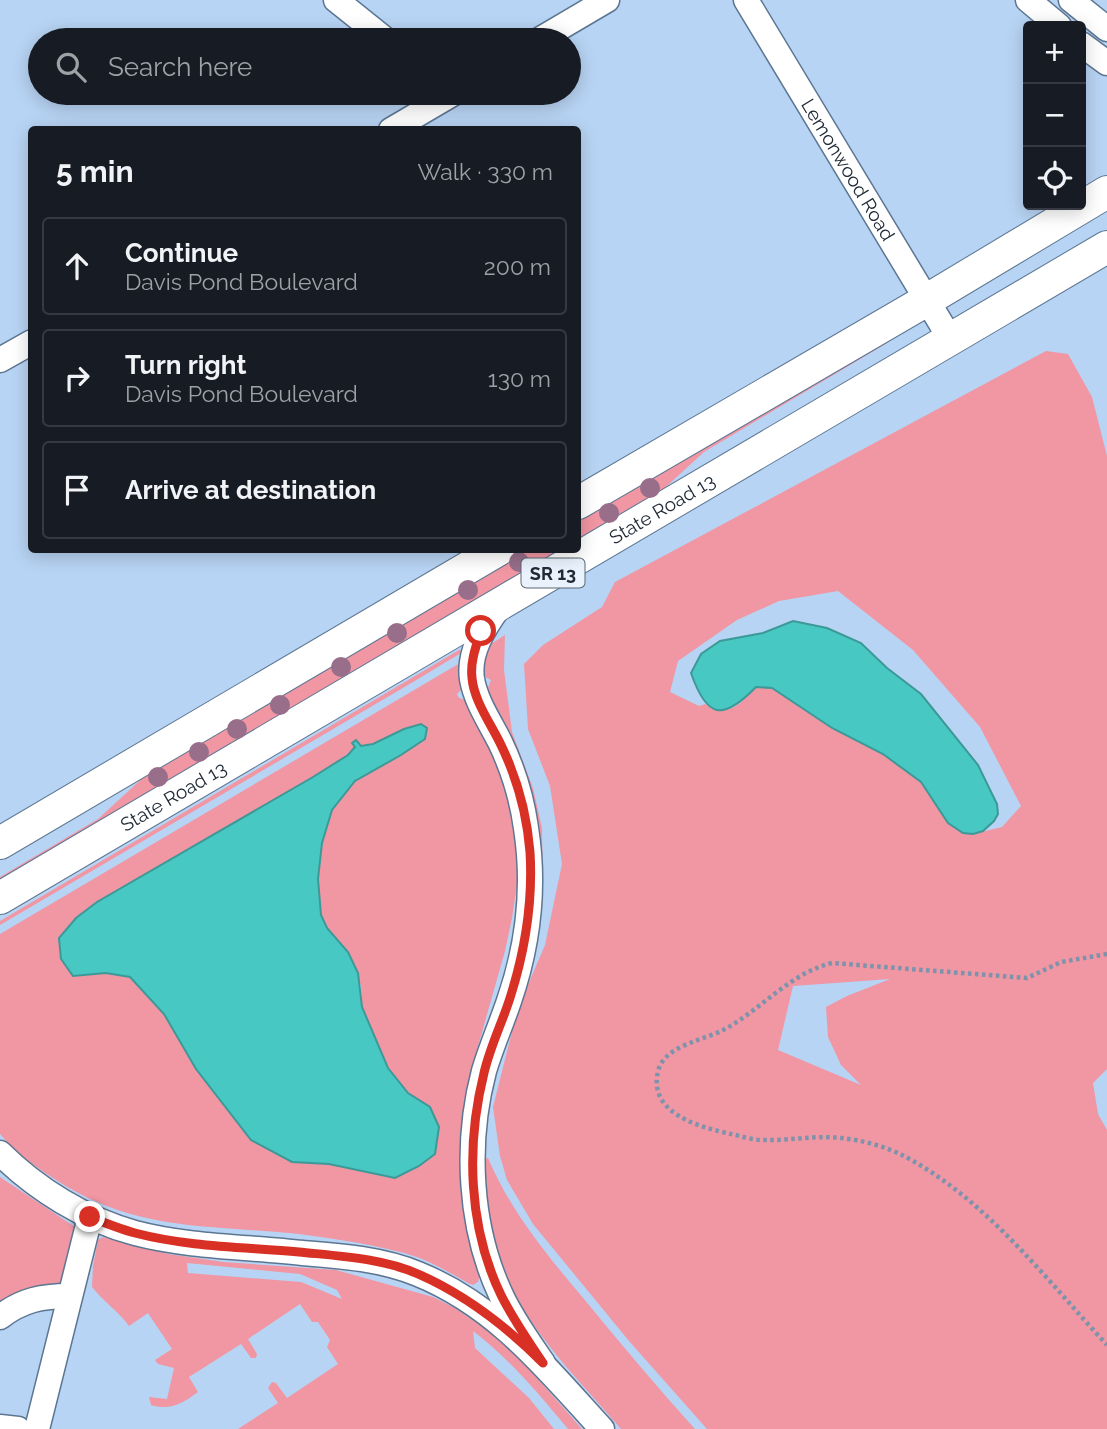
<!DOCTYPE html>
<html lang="en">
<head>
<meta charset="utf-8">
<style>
	:root { --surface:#171b24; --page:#20242c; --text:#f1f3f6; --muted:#9ea1a6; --line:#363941 }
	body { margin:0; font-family:Raleway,sans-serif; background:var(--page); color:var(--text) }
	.controls { position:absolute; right:21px; top:21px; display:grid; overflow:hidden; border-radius:7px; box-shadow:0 4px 18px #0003 }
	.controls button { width:63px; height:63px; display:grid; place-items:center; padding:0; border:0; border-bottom:2px solid var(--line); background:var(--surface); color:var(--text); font:35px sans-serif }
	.stop { position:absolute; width:21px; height:21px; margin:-16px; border:5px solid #d93025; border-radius:50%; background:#fff }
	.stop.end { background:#d93025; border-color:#fff; box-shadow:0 2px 7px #0008 }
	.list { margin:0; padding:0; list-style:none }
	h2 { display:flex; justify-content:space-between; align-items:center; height:91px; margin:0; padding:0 28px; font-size:30px }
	h2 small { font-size:23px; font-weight:400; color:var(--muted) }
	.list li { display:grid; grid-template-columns:46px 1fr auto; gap:21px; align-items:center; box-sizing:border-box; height:98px; margin:0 14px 14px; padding:0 14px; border:2px solid var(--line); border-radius:7px }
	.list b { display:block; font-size:26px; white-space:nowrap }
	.list p { margin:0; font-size:23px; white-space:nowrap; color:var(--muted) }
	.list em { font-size:23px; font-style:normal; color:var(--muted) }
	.icon { flex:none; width:38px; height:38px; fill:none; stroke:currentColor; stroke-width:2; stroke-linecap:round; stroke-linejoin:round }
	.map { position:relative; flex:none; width:1107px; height:1429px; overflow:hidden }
	.search { position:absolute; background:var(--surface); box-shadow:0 4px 18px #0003; left:28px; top:28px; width:553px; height:77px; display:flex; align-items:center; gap:18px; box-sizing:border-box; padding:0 24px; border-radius:38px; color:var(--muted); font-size:26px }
	.panel { position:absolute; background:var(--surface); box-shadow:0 4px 18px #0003; left:28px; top:126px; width:553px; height:427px; border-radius:7px }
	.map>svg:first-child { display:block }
	.green { fill:#f196a3; fill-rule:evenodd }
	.water { fill:#48c8c2; stroke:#3c9998; stroke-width:2 }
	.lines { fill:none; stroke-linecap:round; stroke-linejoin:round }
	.minor-casing { stroke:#5c7692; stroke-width:27 }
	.major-casing { stroke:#5c7692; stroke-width:34 }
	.path { stroke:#7d93ab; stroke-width:4.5; stroke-dasharray:3.5 3.5; stroke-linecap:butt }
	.minor { stroke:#fff; stroke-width:24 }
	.major { stroke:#fff; stroke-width:32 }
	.tree { fill:#986e8b }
	.route { stroke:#d93025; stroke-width:9 }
	.labels { text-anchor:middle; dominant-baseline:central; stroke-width:7; stroke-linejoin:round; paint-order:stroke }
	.shield { fill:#eaf3fd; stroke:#5d6772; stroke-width:2 }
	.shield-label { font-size:18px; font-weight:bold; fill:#202b37 }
	.street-label { font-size:19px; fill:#202b37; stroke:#eaf3fd }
</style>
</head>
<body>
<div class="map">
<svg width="1107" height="1429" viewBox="0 0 1107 1429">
	<rect width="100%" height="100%" fill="#b8d4f4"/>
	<path class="green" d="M883 341H887V343L704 452 656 496 578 541V520Z
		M1046 351 1068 354 1092 397 1107 456V1069L1093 1083 1098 1114 1107 1130V1429H707L629 1341 533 1224 507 1180 500 1156 493 1107 518 1008 545 945 562 864 550 786 528 729 524 664 543 645 602 607 615 582ZM838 591 913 650 980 727 1021 806 1002 827 973 834 948 823 921 782 883 754 832 728 772 688 756 687C738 706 730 717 705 704L699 706 670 692 678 661 737 620 779 601ZM890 979 847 996 826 1007 828 1037 841 1065 861 1085 778 1050 793 986Z
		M527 550H563L0 881V877L98 819 148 773Z
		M505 635 504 670 512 732 533 788 542 828 543 908 541 877 487 690 491 680 483 676V667L488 646Z
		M459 650 462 651 461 653 413 682 0 925V921Z
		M460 663 461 690 457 694 459 698 466 700 488 739 509 794 517 844V885L512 918 505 951 469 1078 463 1133 460 1186 467 1228 480 1274 478 1282 473 1285 468 1283C447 1271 423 1257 400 1252 364 1243 326 1237 289 1233 201 1225 131 1230 53 1178 34 1166 15 1152 0 1134V934ZM421 724 425 739 401 755 355 781 332 810 322 843 318 879 321 915 327 928 348 952 361 986 362 1007 388 1068 408 1093 430 1107 395 1178 329 1164 292 1162 196 1069 164 1014 130 977 106 973 73 975 97 902 313 777 349 755 356 747 357 741 361 746 373 744Z
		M484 1158H488C511 1212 546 1254 584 1299 620 1343 657 1387 695 1429H621C572 1372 515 1318 493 1244 485 1216 485 1186 484 1158Z
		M0 1177 75 1227 61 1283C37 1284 20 1293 0 1307Z
		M103 1237 168 1254 224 1262 336 1270 433 1297 455 1308 493 1334 523 1362 582 1429H568C539 1394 510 1359 473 1331L475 1348 529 1398 554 1429H238L278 1403 268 1388 272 1382 276 1383 287 1398 338 1364 327 1347 330 1340 318 1322H312L300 1304 248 1339 257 1354 256 1358H251L241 1344 189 1377 198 1392C183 1403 170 1411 151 1405L149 1397 167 1399 174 1368 158 1364 155 1360 172 1349 148 1313 129 1326C118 1311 103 1301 92 1287L93 1266 98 1240ZM187 1263 300 1274 337 1290 342 1299 301 1282 188 1273Z"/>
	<path class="water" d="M793 621 827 628 861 643 887 668 921 694 978 765 997 804 998 814 994 821 983 831 973 834 963 833 948 823 921 782 883 754 832 728 772 688 756 687C723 721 707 719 691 673L701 654 720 641 763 633Z
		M421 724 427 728 425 739 401 755 355 781 332 810 322 843 318 879 321 915 327 928 348 952 358 973 362 1007 388 1068 408 1093 430 1107 439 1127 435 1154 419 1166 395 1178 329 1164 292 1162 251 1140 196 1069 164 1014 130 977 106 973 73 976 61 959 59 938 76 918 97 902 313 777 348 755 355 747 352 743 356 740 361 746 373 744 404 729Z"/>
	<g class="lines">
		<defs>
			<g id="minor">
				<path d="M336 0 386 40"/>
				<path id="s1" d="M746 0 951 340"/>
				<path d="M1028 0 1059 26"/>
				<path d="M1071 0 1107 29"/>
				<path d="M539 40 607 0"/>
				<path d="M1081 44 1107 63"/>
				<path d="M391 130 454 93"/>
				<path d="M0 360 32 342"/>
				<path d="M499 607C484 628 468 652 472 679 476 702 490 722 500 742 513 769 522 799 526 828 535 886 528 946 509 1001 501 1025 491 1047 484 1071 465 1143 469 1227 501 1295 512 1319 528 1341 543 1363"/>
				<path d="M0 1153C36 1189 86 1220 135 1233 188 1247 249 1247 303 1253 341 1256 382 1259 418 1274 497 1306 546 1368 602 1429"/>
				<path d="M0 1317C22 1300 42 1296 69 1296"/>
				<path d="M0 1427 18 1429"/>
				<path d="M37 1429 90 1217"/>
			</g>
			<g id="major">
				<path d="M578 503 927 300 1107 192"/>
				<path d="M0 843 498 550"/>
				<path id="s2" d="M0 898 1107 247"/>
			</g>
		</defs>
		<use href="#minor" class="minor-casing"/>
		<use href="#major" class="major-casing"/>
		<path class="path" d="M1107 954 1061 962 1027 978 832 963C790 973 762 1009 725 1029 716 1034 705 1037 695 1041 681 1046 664 1054 659 1068 645 1113 699 1127 731 1134 741 1136 752 1140 762 1140 788 1141 813 1135 841 1138 861 1140 884 1146 902 1155 984 1197 1046 1279 1107 1345"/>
		<use href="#minor" class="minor"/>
		<use href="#major" class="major"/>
	</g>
	<g class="tree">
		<circle cx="650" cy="488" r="10"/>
		<circle cx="609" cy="513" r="10"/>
		<circle cx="519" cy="562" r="10"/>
		<circle cx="468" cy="590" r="10"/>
		<circle cx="397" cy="633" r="10"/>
		<circle cx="341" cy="667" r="10"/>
		<circle cx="280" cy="705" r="10"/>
		<circle cx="237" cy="729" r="10"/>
		<circle cx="199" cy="752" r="10"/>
		<circle cx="158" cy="777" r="10"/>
	</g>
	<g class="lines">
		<path class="route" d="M90 1217C105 1223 120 1229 135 1233 188 1247 245 1247 299 1252 338 1256 382 1258 418 1274 466 1295 506 1326 543 1363 528 1341 513 1319 501 1295 468 1227 466 1145 484 1073 490 1047 502 1023 510 998 525 951 533 901 530 852 527 815 517 778 501 745 491 724 474 701 472 678 470 662 476 646 481 631"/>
	</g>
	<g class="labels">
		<rect class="shield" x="521.5" y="558.5" width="63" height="29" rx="5"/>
		<g class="shield-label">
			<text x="553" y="573">SR 13</text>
		</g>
		<g class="street-label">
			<text stroke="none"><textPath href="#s1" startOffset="198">Lemonwood Road</textPath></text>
			<text stroke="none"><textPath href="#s2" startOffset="768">State Road 13</textPath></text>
			<text stroke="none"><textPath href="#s2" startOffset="201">State Road 13</textPath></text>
		</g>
	</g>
</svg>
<div class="controls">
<button>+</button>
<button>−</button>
<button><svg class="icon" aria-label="locate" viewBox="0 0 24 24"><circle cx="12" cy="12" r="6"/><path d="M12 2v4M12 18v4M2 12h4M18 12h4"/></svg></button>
</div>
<div class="stop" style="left:481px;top:631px"></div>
<div class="stop end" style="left:90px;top:1217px"></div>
<div class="search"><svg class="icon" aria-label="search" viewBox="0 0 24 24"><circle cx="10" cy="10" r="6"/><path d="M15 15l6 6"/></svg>Search here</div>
<section class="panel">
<h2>5 min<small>Walk · 330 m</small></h2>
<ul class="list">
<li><svg class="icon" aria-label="ahead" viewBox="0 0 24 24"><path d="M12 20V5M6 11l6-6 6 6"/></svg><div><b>Continue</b><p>Davis Pond Boulevard</p></div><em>200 m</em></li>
<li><svg class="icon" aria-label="right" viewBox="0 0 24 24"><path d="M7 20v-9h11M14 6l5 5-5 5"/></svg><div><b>Turn right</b><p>Davis Pond Boulevard</p></div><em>130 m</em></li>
<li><svg class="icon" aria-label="arrive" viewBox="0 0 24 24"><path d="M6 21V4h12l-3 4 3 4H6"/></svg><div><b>Arrive at destination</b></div></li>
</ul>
</section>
</div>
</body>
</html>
